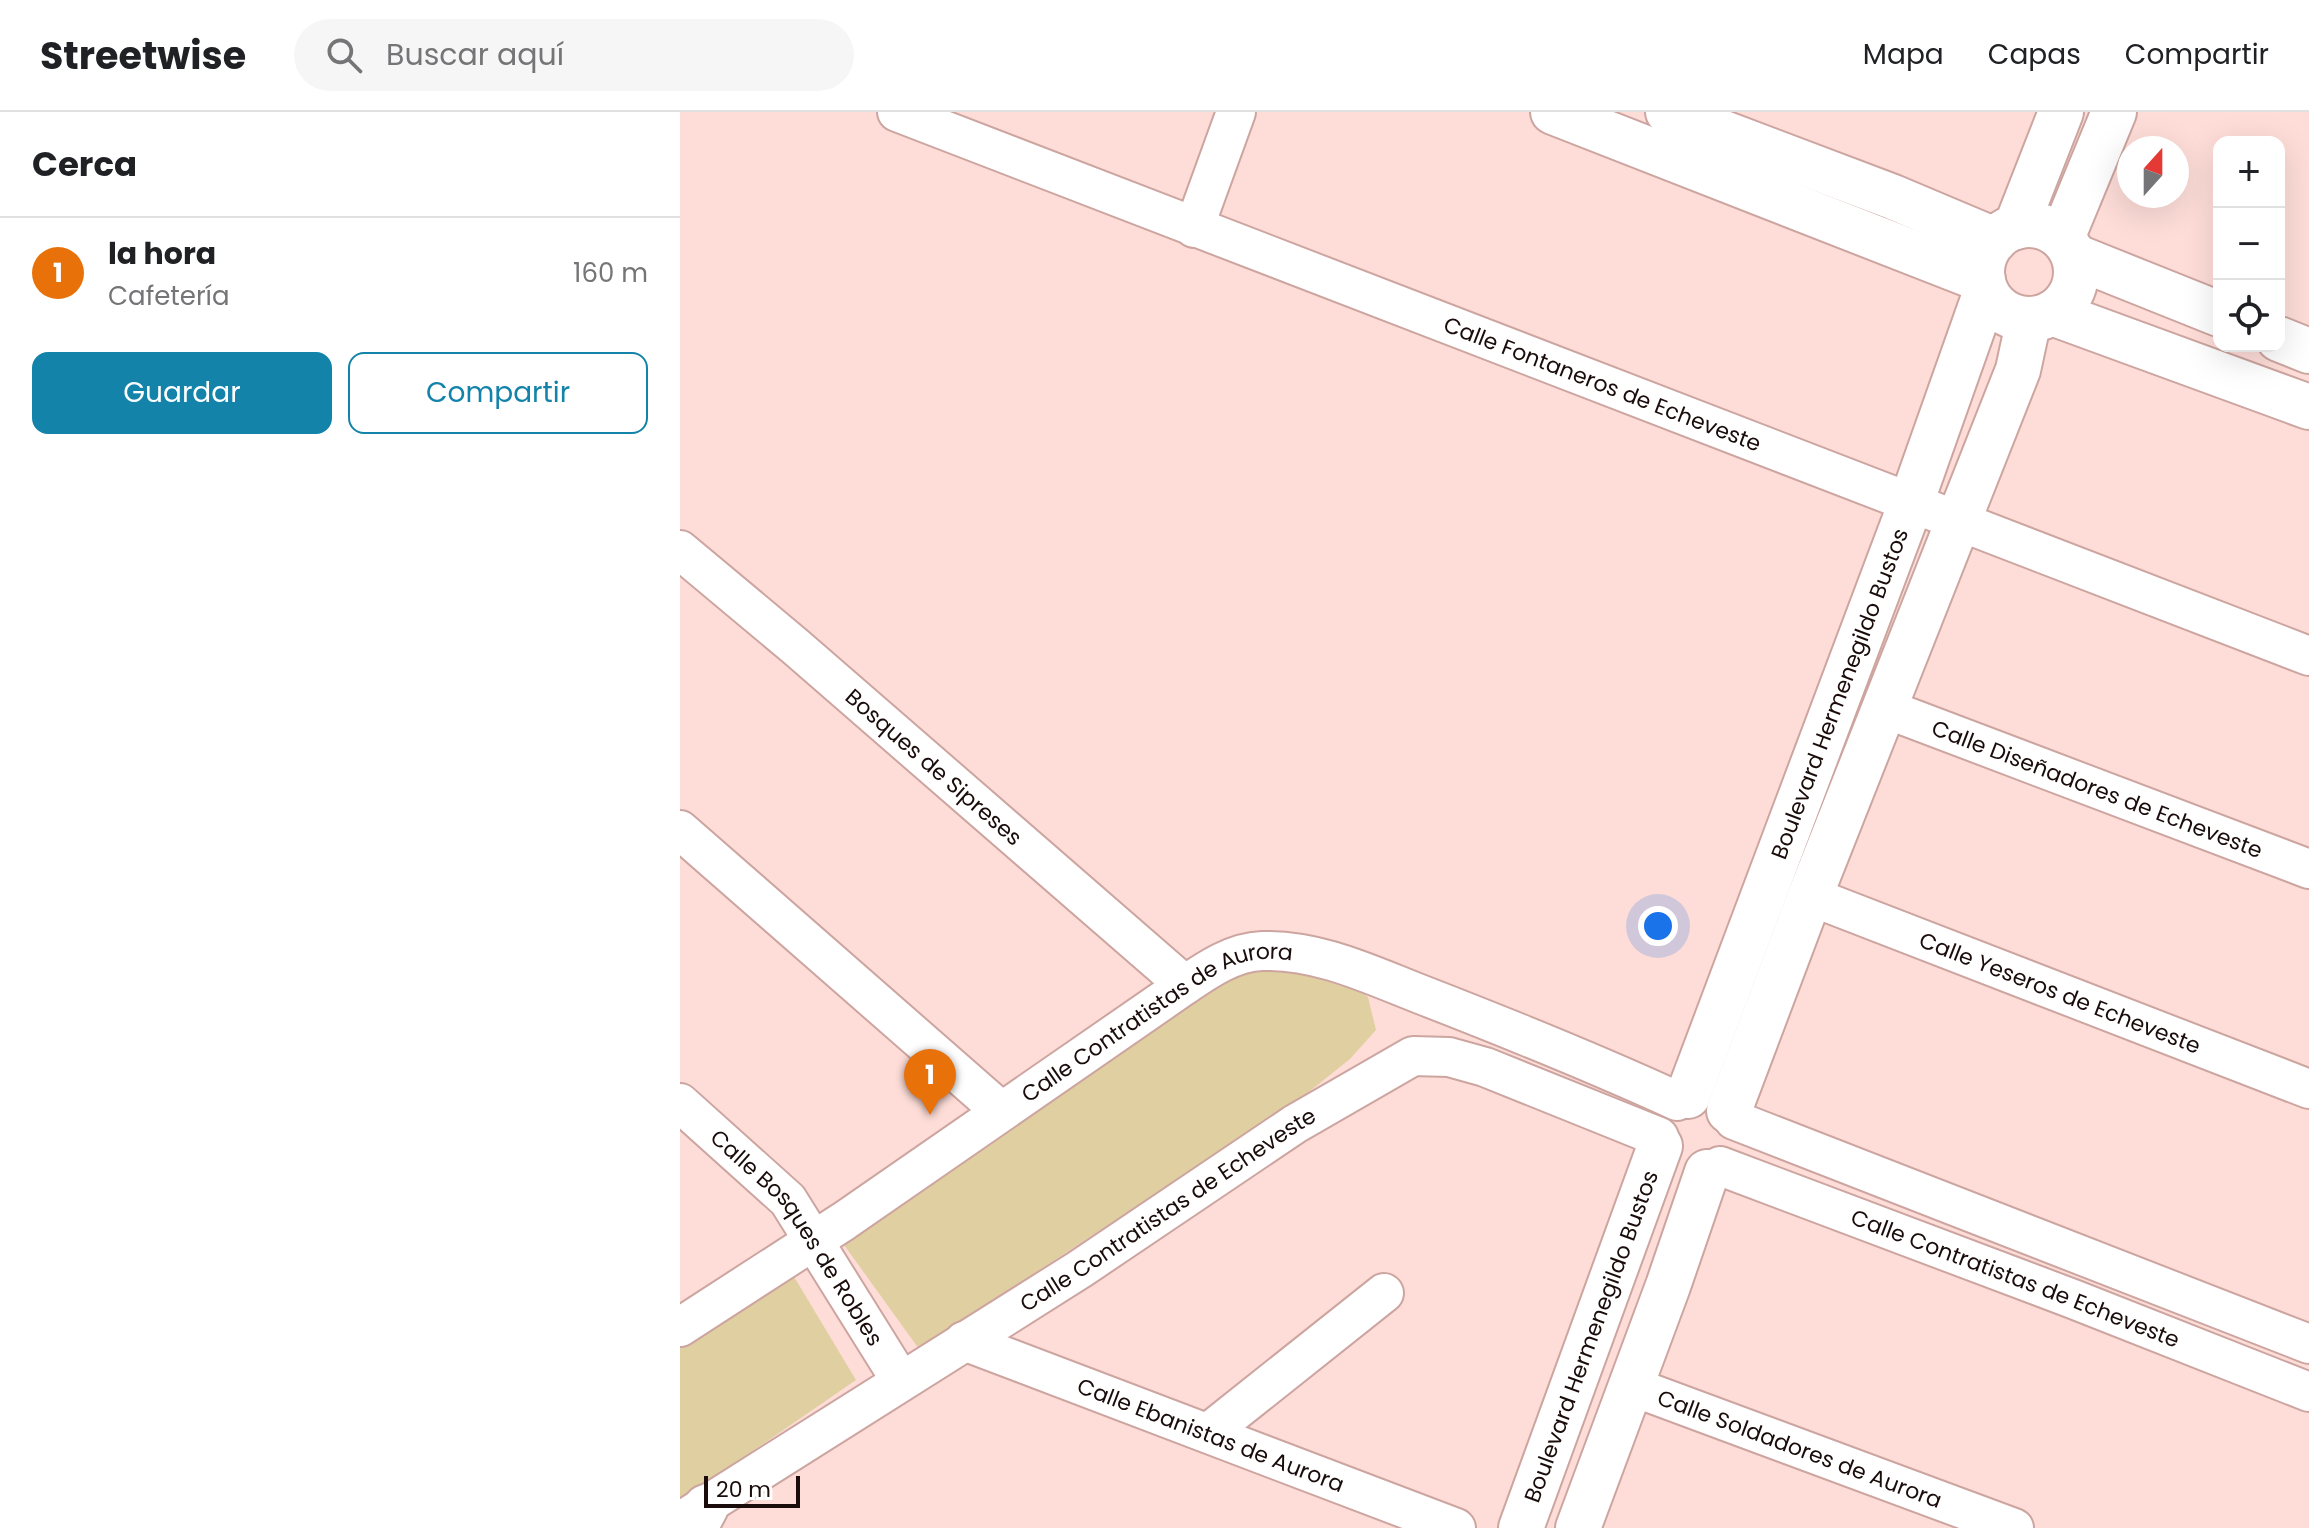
<!DOCTYPE html>
<html lang="es">
<head>
<meta charset="utf-8">
<style>
	:root { --surface:#fff; --page:#f6f6f6; --text:#202124; --muted:#757577; --line:#e0e0e0; --accent:#1383aa }
	body { margin:0; font-family:Poppins,sans-serif; background:var(--page); color:var(--text) }
	.controls { position:absolute; right:24px; top:24px; display:grid; overflow:hidden; border-radius:16px; box-shadow:0 8px 32px #0002 }
	.controls button { width:72px; height:72px; display:grid; place-items:center; padding:0; border:0; border-bottom:2px solid var(--line); background:var(--surface); color:var(--text); font:40px sans-serif }
	.compass { position:absolute; left:1437px; top:24px; width:72px; height:72px; border-radius:50%; background:var(--surface); box-shadow:0 8px 32px #0002; rotate:21deg }
	.scale { position:absolute; left:24px; bottom:20px; width:96px; box-sizing:border-box; padding-left:8px; border:4px solid #190c0a; border-top:0; font-size:22px; line-height:28px; white-space:nowrap; color:#190c0a; -webkit-text-stroke:6px #fff; paint-order:stroke }
	.you { position:absolute; left:978px; top:814px; width:28px; height:28px; margin:-20px; border:6px solid #fff; border-radius:50%; background:#1a73e8; box-shadow:0 0 0 12px #1a73e833 }
	.badge { display:grid; place-items:center; width:52px; height:52px; border-radius:50%; background:var(--accent); color:#fff; font-size:26px; font-weight:700 }
	.pin { position:absolute; translate:-50% -66px; filter:drop-shadow(0 2px 4px #0008) }
	.pin::after { content:''; position:absolute; top:42px; width:28px; height:24px; background:inherit; clip-path:polygon(0 0,100% 0,50% 100%) }
	.list { margin:0; padding:0; list-style:none }
	h2 { display:flex; justify-content:space-between; align-items:center; height:104px; margin:0; padding:0 32px; font-size:34px }
	h2 small { font-size:26px; font-weight:400; color:var(--muted) }
	.list li { display:grid; grid-template-columns:52px 1fr auto; gap:24px; align-items:center; box-sizing:border-box; height:112px; padding:0 32px; border-top:2px solid var(--line) }
	.list b { display:block; font-size:30px; white-space:nowrap }
	.list p { margin:0; font-size:26px; white-space:nowrap; color:var(--muted) }
	.list em { font-size:26px; font-style:normal; color:var(--muted) }
	.actions { display:flex; gap:16px; padding:24px 32px }
	.actions a { flex:1; padding:18px 0; border:2px solid var(--accent); border-radius:16px; text-align:center; font-size:28px; color:var(--accent) }
	.actions .main { background:var(--accent); color:#fff }
	.icon { flex:none; width:44px; height:44px; fill:none; stroke:currentColor; stroke-width:2; stroke-linecap:round; stroke-linejoin:round }
	.map { position:relative; flex:none; width:1629px; height:1416px; overflow:hidden }
	header { display:flex; align-items:center; gap:48px; box-sizing:border-box; height:112px; padding:0 40px; background:var(--surface); border-bottom:2px solid var(--line) }
	header strong { font-size:38px }
	nav { display:flex; gap:44px; margin-inline-start:auto; font-size:28px }
	.search { width:560px; height:72px; background:var(--page); display:flex; align-items:center; gap:20px; box-sizing:border-box; padding:0 28px; border-radius:44px; color:var(--muted); font-size:30px }
	main { display:flex }
	aside { flex:1; background:var(--surface) }
	.map>svg:first-child { display:block }
	.green { fill:#e0cfa0 }
	.lines { fill:none; stroke-linecap:round; stroke-linejoin:round }
	.street-casing { stroke:#cda5a0; stroke-width:42 }
	.secondary-casing { stroke:#cda5a0; stroke-width:48 }
	.street { stroke:#fff; stroke-width:38 }
	.secondary { stroke:#fff; stroke-width:44 }
	.labels { text-anchor:middle; dominant-baseline:central; stroke-width:6; stroke-linejoin:round; paint-order:stroke }
	.street-label { font-size:22px; fill:#190c0a; stroke:#fff }
</style>
</head>
<body>
<header>
<strong>Streetwise</strong>
<div class="search"><svg class="icon" aria-label="search" viewBox="0 0 24 24"><circle cx="10" cy="10" r="6"/><path d="M15 15l6 6"/></svg>Buscar aquí</div>
<nav><a>Mapa</a><a>Capas</a><a>Compartir</a></nav>
</header>
<main>
<aside>
<h2>Cerca<small></small></h2>
<ul class="list">
<li><span class="badge" style="background:#e8710a">1</span><div><b>la hora</b><p>Cafetería</p></div><em>160 m</em></li>
</ul>
<div class="actions"><a class="main">Guardar</a><a>Compartir</a></div>
</aside>
<div class="map">
<svg width="1629" height="1416" viewBox="0 0 1629 1416">
	<rect width="100%" height="100%" fill="#feddd8"/>
	<path class="green" d="M570 850 662 867 688 885 696 918 670 947 620 987 239 1237 154 1119Z
		M107 1153 176 1268 0 1389V1225Z"/>
	<g class="lines">
		<defs>
			<g id="street">
				<path id="s1" d="M217 0 1629 544"/>
				<path d="M514 116 556 0"/>
				<path id="s2" d="M0 438 116 535 505 873"/>
				<path id="s3" d="M1204 596 1629 757"/>
				<path d="M0 718 321 999"/>
				<path id="s4" d="M1130 784 1629 977"/>
				<path id="s5" d="M0 991 108 1088 221 1269"/>
				<path d="M1054 1008 1629 1232"/>
				<path id="s6" d="M1040 1054 1393 1187 1629 1280"/>
				<path id="s7" d="M0 1215 164 1109 505 873C527 858 553 840 582 839 639 837 693 864 745 884 830 917 914 951 997 989"/>
				<path id="s8" d="M284 1229 776 1416"/>
				<path id="s9" d="M951 1274 1334 1416"/>
				<path d="M528 1321 704 1181"/>
				<path id="s10" d="M1 1409 400 1157 615 1012 733 944 769 945 805 955 979 1025"/>
			</g>
			<g id="secondary">
				<path d="M873 0 1303 168"/>
				<path d="M988 0 1213 85 1315 128"/>
				<circle cx="1349" cy="160" r="47"/>
				<path d="M1336 115 1381 0"/>
				<path d="M1382 126 1434 0"/>
				<path d="M1394 144 1539 202"/>
				<path d="M1372 201 1629 295"/>
				<path d="M1599 227 1629 239"/>
				<path id="s11" d="M1008 984 1231 391 1306 179"/>
				<path d="M1049 999 1130 784 1338 258 1349 207"/>
				<path d="M15 1416 26 1395"/>
				<path id="s12" d="M841 1416 980 1034"/>
				<path d="M898 1416 988 1174 1027 1060"/>
			</g>
		</defs>
		<use href="#street" class="street-casing"/>
		<use href="#secondary" class="secondary-casing"/>
		<use href="#street" class="street"/>
		<use href="#secondary" class="secondary"/>
	</g>
	<g class="labels">
		<g class="street-label">
			<text stroke="none"><textPath href="#s1" startOffset="756">Calle Fontaneros de Echeveste</textPath></text>
			<text stroke="none"><textPath href="#s11" startOffset="430">Boulevard Hermenegildo Bustos</textPath></text>
			<text stroke="none"><textPath href="#s2" startOffset="334">Bosques de Sipreses</textPath></text>
			<text stroke="none"><textPath href="#s3" startOffset="228">Calle Diseñadores de Echeveste</textPath></text>
			<text stroke="none"><textPath href="#s4" startOffset="268">Calle Yeseros de Echeveste</textPath></text>
			<text stroke="none"><textPath href="#s7" startOffset="570">Calle Contratistas de Aurora</textPath></text>
			<text stroke="none"><textPath href="#s10" startOffset="578">Calle Contratistas de Echeveste</textPath></text>
			<text stroke="none"><textPath href="#s5" startOffset="180">Calle Bosques de Robles</textPath></text>
			<text stroke="none"><textPath href="#s6" startOffset="316">Calle Contratistas de Echeveste</textPath></text>
			<text stroke="none"><textPath href="#s12" startOffset="204">Boulevard Hermenegildo Bustos</textPath></text>
			<text stroke="none"><textPath href="#s8" startOffset="264">Calle Ebanistas de Aurora</textPath></text>
			<text stroke="none"><textPath href="#s9" startOffset="180">Calle Soldadores de Aurora</textPath></text>
		</g>
	</g>
</svg>
<div class="controls">
<button>+</button>
<button>−</button>
<button><svg class="icon" aria-label="locate" viewBox="0 0 24 24"><circle cx="12" cy="12" r="6"/><path d="M12 2v4M12 18v4M2 12h4M18 12h4"/></svg></button>
</div>
<svg class="compass" viewBox="-18 -18 36 36"><path d="M0-13l5 13h-10z" fill="#e53935"/><path d="M0 13l5-13h-10z" fill="#757577"/></svg>
<div class="scale">20 m</div>
<div class="you"></div>
<div class="pin badge" style="left:250px;top:1003px;background:#e8710a">1</div>
</div>
</main>
</body>
</html>
